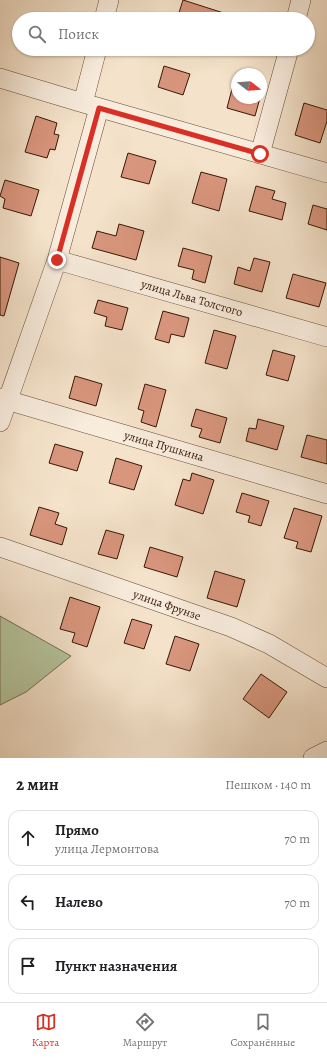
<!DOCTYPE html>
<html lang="ru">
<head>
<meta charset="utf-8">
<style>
	:root { --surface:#fff; --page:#f2f2f2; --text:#202124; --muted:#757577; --line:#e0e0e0; --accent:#d93025 }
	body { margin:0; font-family:Alegreya,serif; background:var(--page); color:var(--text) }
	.compass { position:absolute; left:231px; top:68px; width:36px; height:36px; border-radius:50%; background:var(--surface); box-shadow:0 1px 3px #0004; rotate:107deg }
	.stop { position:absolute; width:12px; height:12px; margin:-9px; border:3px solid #d93025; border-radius:50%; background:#fff }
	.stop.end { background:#d93025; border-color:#fff; box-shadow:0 1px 4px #0008 }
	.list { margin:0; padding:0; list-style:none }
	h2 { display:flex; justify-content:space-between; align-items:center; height:52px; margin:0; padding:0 16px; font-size:17px }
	h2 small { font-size:13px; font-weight:400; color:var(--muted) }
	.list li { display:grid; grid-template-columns:26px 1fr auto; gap:12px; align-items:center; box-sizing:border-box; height:56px; margin:0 8px 8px; padding:0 8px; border:1px solid var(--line); border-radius:12px }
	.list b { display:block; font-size:15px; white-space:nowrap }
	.list p { margin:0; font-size:13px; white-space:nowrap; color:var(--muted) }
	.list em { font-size:13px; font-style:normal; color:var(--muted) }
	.icon { flex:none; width:22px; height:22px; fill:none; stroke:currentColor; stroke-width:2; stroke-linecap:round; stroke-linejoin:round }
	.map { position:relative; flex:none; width:327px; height:758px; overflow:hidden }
	.search { position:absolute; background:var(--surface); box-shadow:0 1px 3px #0004; left:12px; right:12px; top:12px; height:44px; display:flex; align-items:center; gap:10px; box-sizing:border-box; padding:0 14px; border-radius:22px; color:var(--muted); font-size:15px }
	.sheet { height:244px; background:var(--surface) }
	nav { display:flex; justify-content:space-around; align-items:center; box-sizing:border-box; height:56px; border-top:1px solid var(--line); background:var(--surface); font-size:11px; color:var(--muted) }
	nav a { display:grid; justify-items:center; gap:2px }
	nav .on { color:var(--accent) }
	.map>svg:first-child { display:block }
	.green { fill:#b5c49c; stroke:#766e50 }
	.building { fill:#d9967e; stroke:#371703 }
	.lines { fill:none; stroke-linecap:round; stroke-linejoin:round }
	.minor-casing { stroke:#664a35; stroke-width:20 }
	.minor { stroke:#f8ecdd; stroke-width:19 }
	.route { stroke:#d93025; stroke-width:5 }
	.labels { text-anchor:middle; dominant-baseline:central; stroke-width:3; stroke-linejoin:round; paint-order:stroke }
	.street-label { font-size:12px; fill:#371703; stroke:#f8ecdd }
</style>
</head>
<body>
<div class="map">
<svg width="327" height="758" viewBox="0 0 327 758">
	<rect width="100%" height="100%" fill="#f4e2ca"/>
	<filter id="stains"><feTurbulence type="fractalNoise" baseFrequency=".005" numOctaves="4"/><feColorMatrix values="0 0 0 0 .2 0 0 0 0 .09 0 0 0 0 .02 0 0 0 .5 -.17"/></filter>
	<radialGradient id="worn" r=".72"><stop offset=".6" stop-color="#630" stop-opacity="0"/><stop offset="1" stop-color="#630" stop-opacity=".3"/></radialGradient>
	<path class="green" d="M0 616 71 656 26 692 0 705Z"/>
	<path class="building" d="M183 0 233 16V19H177Z
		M164 66 190 74 183 95 158 87Z
		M233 85 237 86V98H260L255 116 227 108Z
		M304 103 327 110V121L320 143 295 135Z
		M36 116 57 123 54 134 59 135 55 150 50 149 47 158 25 152Z
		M128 153 156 161 149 184 121 177Z
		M201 172 227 179 219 211 192 203Z
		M5 180 39 190 31 216 3 208 5 199 0 196Z
		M256 186 275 191 272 199 286 203 282 220 249 211Z
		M313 205 327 209V230L308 224Z
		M119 224 144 231 136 260 92 248 97 231 116 236Z
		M183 248 212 256 205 283 192 279 194 270 178 266Z
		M0 257 19 263 4 316 0 315Z
		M254 258 270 262 262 292 234 284 238 267 250 271Z
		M293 274 326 283 319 307 286 298Z
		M98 300 128 308 122 330 105 326 107 317 94 313Z
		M163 311 189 318 184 337 171 334 169 343 155 339Z
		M214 330 236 336 227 369 205 363Z
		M273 350 295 356 288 381 266 375Z
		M75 376 102 384 96 406 69 398Z
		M145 384 166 390 156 427 141 422 144 411 138 409Z
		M196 409 227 418 220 443 199 437 202 429 191 426Z
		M258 419 284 426 277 450 246 441 249 428 256 429Z
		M307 435 327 440V464L301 457Z
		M55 444 83 452 77 471 49 463Z
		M116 458 142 466 134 490 109 483Z
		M192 473 214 480 203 514 175 505 183 479 190 481Z
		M242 493 269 501 261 526 248 522 250 516 236 512Z
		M39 507 59 513 55 524 67 528 62 545 30 535Z
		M294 508 322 516 311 552 296 548 298 542 284 538Z
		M106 530 124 535 117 559 98 554Z
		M150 547 183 557 177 577 144 567Z
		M215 571 245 580 237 607 207 598Z
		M70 597 100 607 87 647 72 642 75 633 60 629Z
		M132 619 152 625 144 649 124 643Z
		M175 636 199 644 190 671 166 664Z
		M261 674 287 692 269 718 243 699Z"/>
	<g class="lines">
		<defs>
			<path id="minor" d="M104 19 109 0
				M296 19 301 0
				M0 78 83 103 327 173
				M83 103 97 49
				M260 154 289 49
				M57 260 327 337
				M0 398 327 494
				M0 422 57 260 99 108
				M0 547 231 627 269 644 327 678
				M313 758 327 751"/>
		</defs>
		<use href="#minor" class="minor-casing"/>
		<use href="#minor" class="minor"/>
	</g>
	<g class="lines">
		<path class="route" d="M57 260 99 108 260 154"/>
	</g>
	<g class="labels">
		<g class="street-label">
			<text transform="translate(192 298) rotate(16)">улица Льва Толстого</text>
			<text transform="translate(164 446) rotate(16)">улица Пушкина</text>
			<text transform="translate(167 605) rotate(19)">улица Фрунзе</text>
		</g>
	</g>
	<rect width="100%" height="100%" filter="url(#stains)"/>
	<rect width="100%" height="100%" fill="url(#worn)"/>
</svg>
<svg class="compass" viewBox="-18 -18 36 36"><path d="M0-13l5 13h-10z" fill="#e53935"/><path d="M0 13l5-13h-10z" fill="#757577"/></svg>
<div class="stop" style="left:260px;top:154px"></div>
<div class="stop end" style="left:57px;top:260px"></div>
<div class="search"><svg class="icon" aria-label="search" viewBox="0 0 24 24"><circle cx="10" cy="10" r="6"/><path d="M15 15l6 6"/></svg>Поиск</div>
</div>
<section class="sheet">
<h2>2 мин<small>Пешком · 140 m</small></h2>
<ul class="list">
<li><svg class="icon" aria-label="ahead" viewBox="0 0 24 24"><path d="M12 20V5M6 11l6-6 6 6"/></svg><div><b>Прямо</b><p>улица Лермонтова</p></div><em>70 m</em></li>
<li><svg class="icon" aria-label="left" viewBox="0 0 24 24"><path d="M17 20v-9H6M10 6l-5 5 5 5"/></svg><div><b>Налево</b></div><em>70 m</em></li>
<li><svg class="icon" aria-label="arrive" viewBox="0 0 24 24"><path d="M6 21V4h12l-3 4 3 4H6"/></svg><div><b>Пункт назначения</b></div></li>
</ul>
</section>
<nav>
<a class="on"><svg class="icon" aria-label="map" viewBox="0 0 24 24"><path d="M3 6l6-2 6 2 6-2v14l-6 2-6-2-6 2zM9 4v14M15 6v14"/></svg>Карта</a>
<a><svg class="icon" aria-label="directions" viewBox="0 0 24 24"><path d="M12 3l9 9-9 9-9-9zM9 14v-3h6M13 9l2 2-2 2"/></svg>Маршрут</a>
<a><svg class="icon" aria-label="saved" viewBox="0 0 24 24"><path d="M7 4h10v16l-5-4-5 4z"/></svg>Сохранённые</a>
</nav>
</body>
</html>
